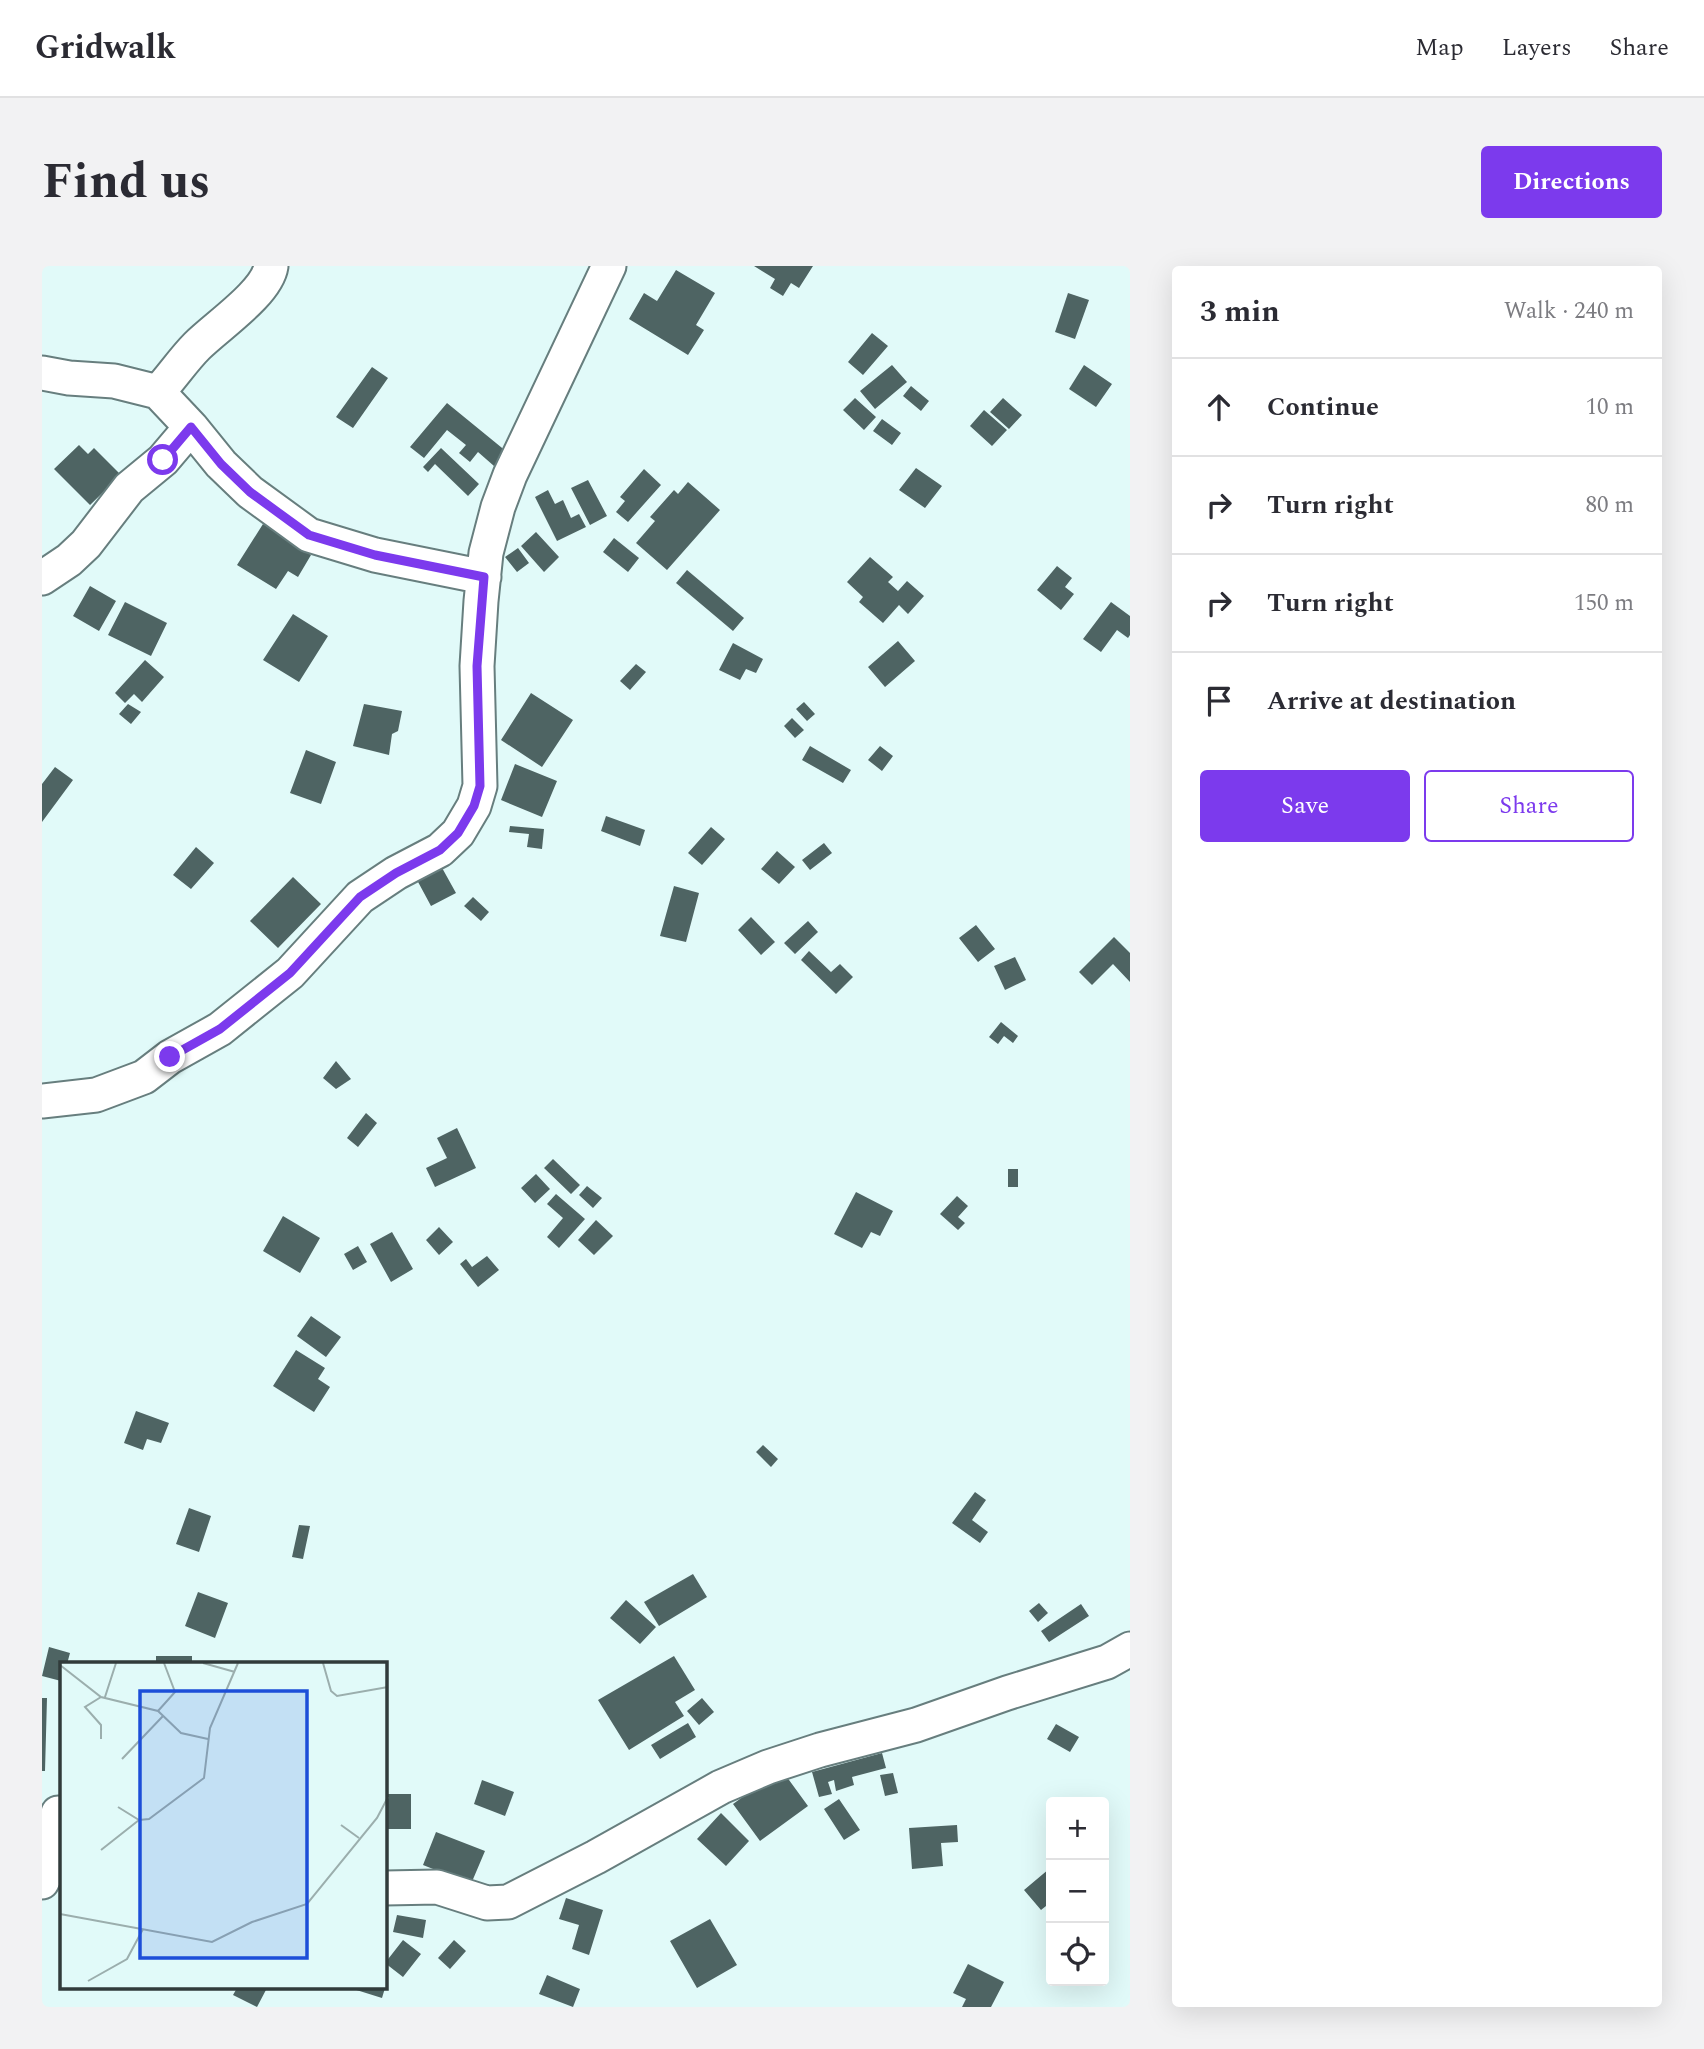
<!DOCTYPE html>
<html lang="en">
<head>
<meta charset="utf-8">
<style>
	:root { --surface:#fff; --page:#f2f2f3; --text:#2b2b33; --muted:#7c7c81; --line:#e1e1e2; --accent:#7c3aed }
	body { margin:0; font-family:Spectral,serif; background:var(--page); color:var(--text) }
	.controls { position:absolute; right:21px; bottom:21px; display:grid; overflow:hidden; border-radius:7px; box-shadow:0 7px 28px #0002 }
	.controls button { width:63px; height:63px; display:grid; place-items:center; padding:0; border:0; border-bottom:2px solid var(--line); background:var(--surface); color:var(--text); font:35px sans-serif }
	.stop { position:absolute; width:21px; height:21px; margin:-16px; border:5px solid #7c3aed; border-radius:50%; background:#fff }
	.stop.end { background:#7c3aed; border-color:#fff; box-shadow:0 2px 7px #0008 }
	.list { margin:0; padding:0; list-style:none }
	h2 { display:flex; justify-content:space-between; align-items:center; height:91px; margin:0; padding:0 28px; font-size:30px }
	h2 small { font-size:23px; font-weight:400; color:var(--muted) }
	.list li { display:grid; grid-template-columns:46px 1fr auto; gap:21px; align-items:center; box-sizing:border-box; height:98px; padding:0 28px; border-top:2px solid var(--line) }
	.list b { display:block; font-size:26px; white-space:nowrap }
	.list em { font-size:23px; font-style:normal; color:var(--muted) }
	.actions { display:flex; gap:14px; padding:21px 28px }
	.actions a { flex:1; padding:16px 0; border:2px solid var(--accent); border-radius:7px; text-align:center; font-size:24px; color:var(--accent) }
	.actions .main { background:var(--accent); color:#fff }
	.icon { flex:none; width:38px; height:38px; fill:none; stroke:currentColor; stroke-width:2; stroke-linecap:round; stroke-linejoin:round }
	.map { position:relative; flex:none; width:1088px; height:1741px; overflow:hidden; border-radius:7px }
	header { display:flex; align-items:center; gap:42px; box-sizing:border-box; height:98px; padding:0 35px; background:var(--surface); border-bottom:2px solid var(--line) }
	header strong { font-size:33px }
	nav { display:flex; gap:38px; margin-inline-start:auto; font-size:24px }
	.intro { display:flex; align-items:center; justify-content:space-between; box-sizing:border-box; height:168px; padding:0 42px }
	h1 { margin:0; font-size:49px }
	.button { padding:18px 32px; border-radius:7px; background:var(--accent); color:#fff; font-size:24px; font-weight:700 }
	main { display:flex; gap:42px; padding:0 42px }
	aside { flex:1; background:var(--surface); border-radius:7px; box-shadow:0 7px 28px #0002 }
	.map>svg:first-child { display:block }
	.building { fill:#4e6463 }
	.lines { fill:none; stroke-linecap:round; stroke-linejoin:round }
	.minor-casing { stroke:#677e7e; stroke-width:37 }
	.minor { stroke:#fff; stroke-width:33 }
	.route { stroke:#7c3aed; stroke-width:9 }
	.inset-road { fill:none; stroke:#9baead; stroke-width:2 }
	.view { fill:#1d4ed8; fill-opacity:0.15; stroke:#1d4ed8; stroke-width:3.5 }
	.inset-edge { fill:none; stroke:#313b3b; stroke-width:3.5 }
</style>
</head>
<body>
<header>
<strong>Gridwalk</strong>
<nav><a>Map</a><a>Layers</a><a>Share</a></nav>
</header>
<div class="intro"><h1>Find us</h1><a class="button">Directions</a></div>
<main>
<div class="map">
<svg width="1088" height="1741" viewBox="0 0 1088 1741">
	<rect width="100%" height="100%" fill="#e1faf9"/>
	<path class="building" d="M712 0H771L757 22 749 17 741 30 728 22 733 13Z
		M634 4 673 27 654 59 662 64 646 89 587 53 602 27 615 35Z
		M1026 27 1047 34 1033 73 1013 66Z
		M830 67 846 80 821 109 806 96Z
		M850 99 865 116 833 143 818 125Z
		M1042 99 1070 118 1054 141 1027 123Z
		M330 101 346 112 311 162 294 151Z
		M869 120 887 135 879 145 861 130Z
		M813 132 834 151 822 164 801 144Z
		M961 132 980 149 967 163 948 146Z
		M405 137 465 186 452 200 436 186 428 196 417 187 424 179 405 164 382 192 368 181Z
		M942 144 965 164 950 180 928 160Z
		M840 153 859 167 850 179 831 165Z
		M37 179 46 188 52 182 79 209 48 239 12 203Z
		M399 182 437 218 426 230 393 198 386 206 381 201Z
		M874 202 900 220 883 242 857 224Z
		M602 203 619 219 586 256 574 246 583 235 578 231Z
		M546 214 565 250 548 259 529 222Z
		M646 216 678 244 625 304 594 277 613 255 608 251 632 224 636 228Z
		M506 224 513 238 521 234 529 252 537 248 544 261 515 275 493 231Z
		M221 258 269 289 256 311 246 305 234 323 195 299Z
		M494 266 517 291 502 306 479 280Z
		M572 272 597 292 586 306 561 286Z
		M476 282 487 297 475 306 463 291Z
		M828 291 851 311 846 316 856 325 865 315 882 330 866 348 857 339 841 357 817 336 821 331 805 316Z
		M1015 300 1030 312 1023 321 1032 328 1019 344 995 324Z
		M645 304 702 352 691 365 634 317Z
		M48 320 74 335 57 365 31 350Z
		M83 336 125 357 109 390 66 369Z
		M1069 336 1088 350V369L1086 372 1075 364 1059 386 1041 373Z
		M251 348 286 370 257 416 221 394Z
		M856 375 873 395 843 421 826 401Z
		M691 377 721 393 714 407 704 403 698 414 677 404Z
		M103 394 122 411 100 436 92 428 83 437 73 427Z
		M594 398 604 406 588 424 578 415Z
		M489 427 531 454 500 501 459 474Z
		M762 436 773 448 765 455 754 443Z
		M86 438 99 446 89 458 77 448Z
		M322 438 360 445 356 465 350 468 347 489 311 480Z
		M750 452 762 464 753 472 742 460Z
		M768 480 809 504 801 517 760 494Z
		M838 480 851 490 840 505 826 494Z
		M264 484 294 496 279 538 248 527Z
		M473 498 515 515 500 551 459 534Z
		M13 501 31 514 0 556V518Z
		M564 550 603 564 598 580 559 565Z
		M468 560 502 563 500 583 485 581 487 568 467 566Z
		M669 561 683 573 660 599 646 587Z
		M782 577 790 587 768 604 760 594Z
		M154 581 172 597 149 623 131 609Z
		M735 585 753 601 737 618 719 603Z
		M399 600 414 627 389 640 375 614Z
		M251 611 279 638 236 682 208 655Z
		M632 620 657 627 644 676 618 670Z
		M431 631 447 646 439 655 422 640Z
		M709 651 733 676 719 689 696 664Z
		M766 655 776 666 753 688 742 677Z
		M934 659 953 683 936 696 917 672Z
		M1072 671 1088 687V716L1071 698 1050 719 1037 706Z
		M767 685 789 706 798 698 811 711 794 728 759 694Z
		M973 691 984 714 963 724 952 700Z
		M959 756 976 770 971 777 962 770 956 778 947 771Z
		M294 795 309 813 294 823 281 812Z
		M324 847 335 857 316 881 305 872Z
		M415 862 434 902 393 921 384 902 405 892 395 872Z
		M511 893 538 919 529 928 502 902Z
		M966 903H976V921H966Z
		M494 908 508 923 493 937 479 922Z
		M545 920 560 932 551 942 537 929Z
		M814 926 851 945 838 970 829 966 820 982 792 968Z
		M514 928 543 953 517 982 505 971 521 952 505 938Z
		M915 930 926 940 916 951 923 957 916 964 898 948Z
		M241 950 278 972 258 1007 221 985Z
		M554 954 571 970 552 989 536 974Z
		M397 961 411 976 397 989 384 974Z
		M350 966 371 1003 349 1016 328 978Z
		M316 980 325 996 311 1004 302 988Z
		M445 990 457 1004 436 1021 418 998 424 993 430 1001Z
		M269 1050 299 1071 284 1091 255 1070Z
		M254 1084 283 1102 276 1113 288 1121 272 1146 231 1120Z
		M94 1145 127 1157 119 1177 105 1173 101 1184 82 1177Z
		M721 1179 736 1193 729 1201 714 1186Z
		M933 1226 944 1234 930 1254 946 1266 938 1277 910 1257Z
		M147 1242 169 1250 157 1286 134 1278Z
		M257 1259 268 1260 261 1293 250 1291Z
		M651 1308 665 1331 617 1360 602 1336Z
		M156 1326 186 1337 173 1372 143 1360Z
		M584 1334 614 1361 598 1378 568 1352Z
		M997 1337 1006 1347 996 1356 987 1345Z
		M1039 1338 1047 1350 1007 1376 999 1365Z
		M7 1381 28 1387 25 1398H19V1415L0 1410Z
		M114 1390H150V1398H114Z
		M632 1390 653 1424 633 1436 642 1450 587 1484 556 1434Z
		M0 1432H5L3 1505H0Z
		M660 1432 672 1446 657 1459 645 1445Z
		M646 1457 654 1471 618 1493 609 1479Z
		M1014 1458 1037 1471 1028 1486 1005 1473Z
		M840 1487 844 1502 810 1511 812 1519 794 1525 792 1514 786 1516 790 1528 777 1531 770 1506Z
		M739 1503 766 1540 718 1575 691 1538Z
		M851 1507 856 1527 843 1530 838 1509Z
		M440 1514 472 1526 463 1550 432 1538Z
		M343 1528H369V1563H343Z
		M797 1533 818 1564 802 1574 782 1543Z
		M679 1547 707 1575 684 1600 655 1573Z
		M915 1559 916 1576 899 1577 901 1600 870 1603 867 1562Z
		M394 1566 443 1585 429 1618 381 1599Z
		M1007 1603 1009 1606V1636L999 1644 982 1624Z
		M524 1632 561 1644 547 1689 530 1683 537 1659 517 1653Z
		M355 1649 384 1654 381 1672 351 1666Z
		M668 1653 695 1699 655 1722 628 1675Z
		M361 1674 379 1688 361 1711 343 1697Z
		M412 1674 424 1685 408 1703 396 1692Z
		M926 1698 962 1716 949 1741H920L924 1733 911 1727Z
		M505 1709 538 1723 531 1741 497 1728Z
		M195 1722H225L215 1741 191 1729Z
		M308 1722H343L340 1732Z"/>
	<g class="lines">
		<defs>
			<path id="minor" d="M0 107 27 112 72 115 116 126 149 161 179 198 208 226 267 269 333 289 442 311
				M116 126C130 111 141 94 155 80 175 60 225 27 229 0
				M0 312 27 294 44 278 87 222 121 194 149 161
				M0 835 54 829 102 811 128 791 178 763 248 707 318 631 354 607 398 584 416 567 432 540 438 520 435 400 439 335 444 287 456 241 468 209 567 0
				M0 1616 8 1599 16 1547
				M343 1622 395 1621 445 1637 466 1636 554 1591 679 1521 726 1501 778 1484 874 1459 965 1427 1065 1396 1088 1383"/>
		</defs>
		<use href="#minor" class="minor-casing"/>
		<use href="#minor" class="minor"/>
	</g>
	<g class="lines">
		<path class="route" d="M121 194 149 161 179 198 208 226 267 269 333 289 442 311 435 400 438 520 432 540 416 567 398 584 354 607 318 631 248 707 178 763 128 791"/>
	</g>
	<g transform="translate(18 1396)">
		<rect width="327" height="327" fill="#e1faf9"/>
		<path class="inset-road" d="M143 1 175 10M263 1 271 29 277 34 328 25M0 3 41 35 98 49 121 71 148 77M41 35 25 45 41 63V77M45 35 56 1M98 49 115 30 104 1M62 97 103 54M58 145 79 158 89 157 144 116 150 66 178 1M281 163 299 176M41 188 79 158M0 252 152 280 192 260 247 242 317 156 328 135M28 319 67 297 83 267"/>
		<path class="view" d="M80 29H247V296H80Z"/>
		<rect width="327" height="327" class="inset-edge"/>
	</g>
</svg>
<div class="controls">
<button>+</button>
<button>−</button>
<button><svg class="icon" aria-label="locate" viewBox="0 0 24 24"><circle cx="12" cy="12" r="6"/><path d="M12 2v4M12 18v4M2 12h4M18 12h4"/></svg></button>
</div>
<div class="stop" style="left:121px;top:194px"></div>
<div class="stop end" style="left:128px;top:791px"></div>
</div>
<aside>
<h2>3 min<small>Walk · 240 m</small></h2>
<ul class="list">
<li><svg class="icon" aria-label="ahead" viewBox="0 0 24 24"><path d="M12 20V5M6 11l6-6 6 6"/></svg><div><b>Continue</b></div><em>10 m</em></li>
<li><svg class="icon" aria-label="right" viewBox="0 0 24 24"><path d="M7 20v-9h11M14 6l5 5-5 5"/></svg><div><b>Turn right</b></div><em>80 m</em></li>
<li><svg class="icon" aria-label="right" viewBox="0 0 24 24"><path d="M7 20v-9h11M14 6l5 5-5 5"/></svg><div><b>Turn right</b></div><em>150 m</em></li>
<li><svg class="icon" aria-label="arrive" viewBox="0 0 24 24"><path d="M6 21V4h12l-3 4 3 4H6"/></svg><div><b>Arrive at destination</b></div></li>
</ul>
<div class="actions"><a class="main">Save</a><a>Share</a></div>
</aside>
</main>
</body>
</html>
